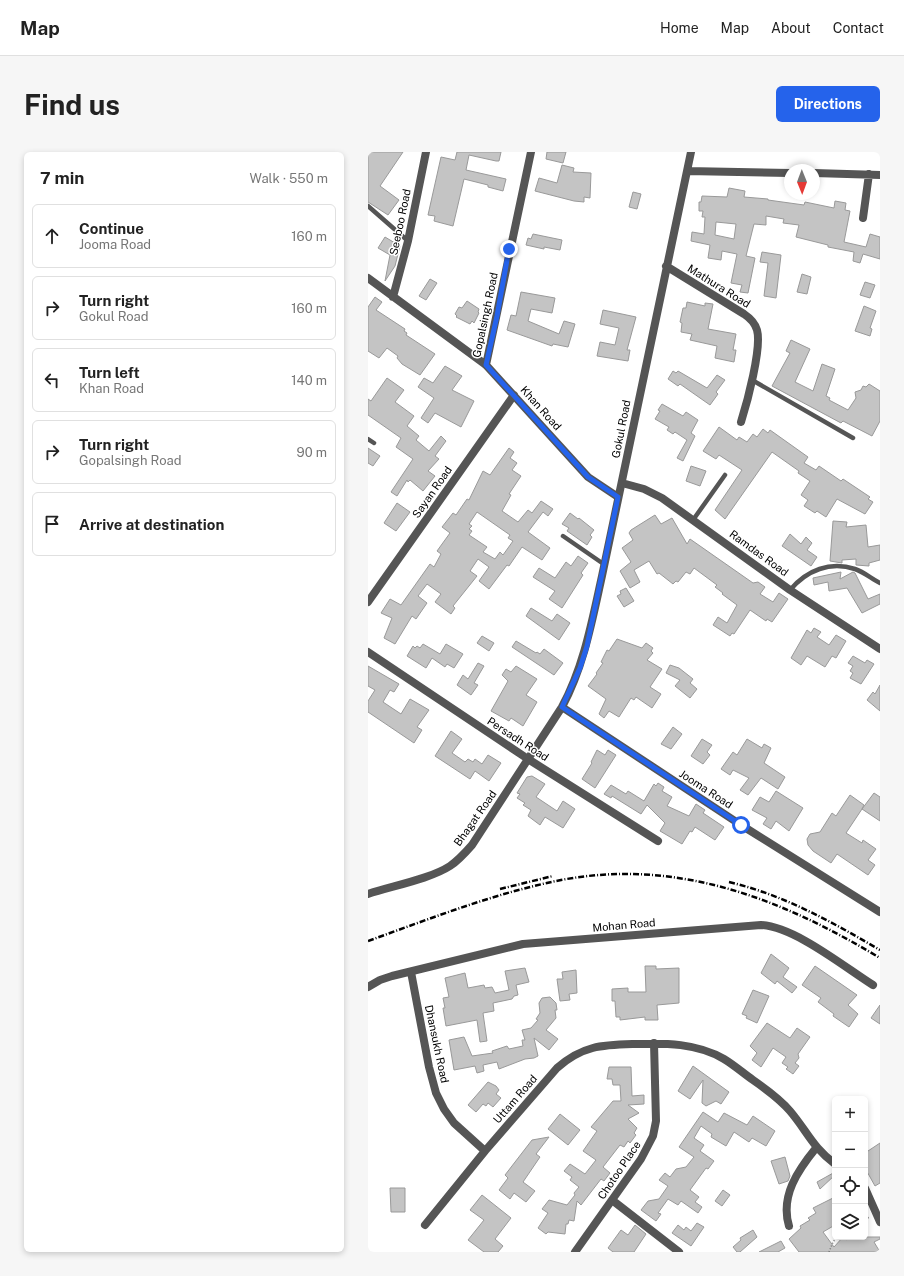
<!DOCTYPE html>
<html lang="en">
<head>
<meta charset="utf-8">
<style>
	:root { --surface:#fff; --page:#f6f6f6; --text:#222; --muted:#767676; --line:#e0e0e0; --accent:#2563eb }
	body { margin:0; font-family:"Public Sans",sans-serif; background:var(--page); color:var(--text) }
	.controls { position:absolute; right:12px; bottom:12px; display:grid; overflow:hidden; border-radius:6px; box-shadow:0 2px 6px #0003 }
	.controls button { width:36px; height:36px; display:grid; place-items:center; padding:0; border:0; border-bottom:1px solid var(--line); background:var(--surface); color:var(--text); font:20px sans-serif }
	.compass { position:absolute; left:416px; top:12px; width:36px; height:36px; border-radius:50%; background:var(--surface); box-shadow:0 2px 6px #0003; rotate:179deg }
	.stop { position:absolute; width:12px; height:12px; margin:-9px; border:3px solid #2563eb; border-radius:50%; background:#fff }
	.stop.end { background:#2563eb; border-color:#fff; box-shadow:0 1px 4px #0008 }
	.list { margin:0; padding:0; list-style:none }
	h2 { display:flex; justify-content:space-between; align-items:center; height:52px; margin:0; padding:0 16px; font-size:17px }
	h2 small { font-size:13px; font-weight:400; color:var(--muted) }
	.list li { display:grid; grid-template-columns:26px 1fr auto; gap:12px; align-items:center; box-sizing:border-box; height:64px; margin:0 8px 8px; padding:0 8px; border:1px solid var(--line); border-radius:6px }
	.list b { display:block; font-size:15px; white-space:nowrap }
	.list p { margin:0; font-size:13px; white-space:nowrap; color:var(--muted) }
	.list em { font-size:13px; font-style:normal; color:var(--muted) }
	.icon { flex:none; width:22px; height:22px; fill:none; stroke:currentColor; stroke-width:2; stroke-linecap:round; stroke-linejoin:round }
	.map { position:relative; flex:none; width:512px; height:1100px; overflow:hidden; border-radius:6px }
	header { display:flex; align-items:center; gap:24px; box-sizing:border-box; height:56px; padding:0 20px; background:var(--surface); border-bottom:1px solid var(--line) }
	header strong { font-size:19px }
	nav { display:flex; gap:22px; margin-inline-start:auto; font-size:14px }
	.intro { display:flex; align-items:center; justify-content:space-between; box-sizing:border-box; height:96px; padding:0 24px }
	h1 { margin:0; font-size:28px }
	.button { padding:10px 18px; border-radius:6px; background:var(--accent); color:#fff; font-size:14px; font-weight:700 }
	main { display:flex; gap:24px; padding:0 24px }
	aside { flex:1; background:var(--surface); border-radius:6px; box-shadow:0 2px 6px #0003 }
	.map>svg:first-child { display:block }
	.building { fill:#c4c4c4; stroke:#999; fill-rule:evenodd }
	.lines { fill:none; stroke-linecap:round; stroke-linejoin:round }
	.path { stroke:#777; stroke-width:1.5; stroke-dasharray:1 2; stroke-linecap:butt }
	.service { stroke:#555; stroke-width:4.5 }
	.minor { stroke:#555; stroke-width:8 }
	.rail { stroke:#000; stroke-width:2.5; stroke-dasharray:6 2 1 2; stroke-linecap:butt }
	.route { stroke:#2563eb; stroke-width:5 }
	.labels { text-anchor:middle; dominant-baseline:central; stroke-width:3; stroke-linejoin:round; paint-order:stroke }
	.street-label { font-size:11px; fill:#000; stroke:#fff }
</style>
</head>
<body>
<header>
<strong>Map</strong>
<nav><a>Home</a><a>Map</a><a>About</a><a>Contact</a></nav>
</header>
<div class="intro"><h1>Find us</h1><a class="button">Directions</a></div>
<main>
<aside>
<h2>7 min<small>Walk · 550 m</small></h2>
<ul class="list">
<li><svg class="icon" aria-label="ahead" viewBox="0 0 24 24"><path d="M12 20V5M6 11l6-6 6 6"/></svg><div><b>Continue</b><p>Jooma Road</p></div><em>160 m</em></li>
<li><svg class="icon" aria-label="right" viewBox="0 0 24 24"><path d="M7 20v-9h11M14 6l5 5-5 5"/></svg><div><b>Turn right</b><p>Gokul Road</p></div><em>160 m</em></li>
<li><svg class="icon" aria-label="left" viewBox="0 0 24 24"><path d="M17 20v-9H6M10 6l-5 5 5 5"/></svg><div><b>Turn left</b><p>Khan Road</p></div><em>140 m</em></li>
<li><svg class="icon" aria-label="right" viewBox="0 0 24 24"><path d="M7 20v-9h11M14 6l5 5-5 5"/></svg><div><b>Turn right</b><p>Gopalsingh Road</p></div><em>90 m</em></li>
<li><svg class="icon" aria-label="arrive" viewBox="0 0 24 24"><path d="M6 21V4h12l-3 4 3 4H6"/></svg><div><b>Arrive at destination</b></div></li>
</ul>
</aside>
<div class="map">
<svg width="512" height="1100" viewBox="0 0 512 1100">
	<rect width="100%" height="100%" fill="#fff"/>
	<path class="building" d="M0 0H35L12 34 31 48 20 63 0 50Z
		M89 0H133L131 9H128L101 3 98 18 138 27 135 39 120 35V33L96 27 85 74 66 69 67 64 60 63 73 5 87 8Z
		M179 0H198L195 11 178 7Z
		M194 13 206 16 205 20 223 21 222 46 216 45V50L206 49 167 39 171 26 189 31Z
		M361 36 377 39 376 45 400 47V48L436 53 437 50 466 56 467 49 478 51 477 58 482 59 476 90 498 95 502 82 512 85V107L495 102 492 111 485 109 486 100 460 95V93L428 85 431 73 415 71 416 67 398 64V73L386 72 378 104 387 106 380 141 372 140 374 133 363 131 369 102 354 99 353 108 340 106 342 93 323 89 324 80 336 82 337 65H334L335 59H331V50H333L334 44 359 45ZM348 70 368 72 366 87 347 83Z
		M265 40 273 42 269 57 261 55Z
		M165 82 194 88 192 98 176 95V97L158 93 160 86 163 87Z
		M17 85 32 94 27 114 17 129 22 103 10 96Z
		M394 100 413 103 408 146 396 144 400 111 392 110Z
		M434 122 443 125 439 142 429 140Z
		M62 127 69 131 58 148 51 144Z
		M497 130 507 133 502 146 492 143Z
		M153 140 187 146 184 161 163 157 160 169 191 182 196 169 207 172 200 195 185 192 184 194 139 178 143 163 148 164Z
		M7 145 14 150 8 158 37 177 36 179 39 181 38 183 67 202 52 223 34 212 29 206 30 204 19 196 11 206 0 199V155Z
		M99 149 111 157 110 160 111 161 106 171 104 169 102 172 88 165 89 164 87 162 91 155 94 156Z
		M319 150 337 154V151L345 152 340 177 368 182 365 198H368L366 210 347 206 349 194 322 188 324 182 313 180 314 171 312 170 315 156H318Z
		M496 154 508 159 502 176 504 177 502 184 487 179Z
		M235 158 268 165 259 198H262L260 209 229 204 232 190 247 193 251 176 232 172Z
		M423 188 442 197 427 230 445 239 454 212 467 217 458 244 462 246 461 248 480 258 488 246 487 240 493 238 495 234 498 235 501 232 512 239V269L504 284 475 269 473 271 404 234 422 201 418 199Z
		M77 214 94 224 84 238 106 249 93 275 67 261 60 271 53 266 66 246 50 235 56 226 65 231Z
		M305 219 308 221 310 219 339 236 349 223 357 228 348 240 350 242 342 253 312 232 310 234 300 227Z
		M19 226 36 238 27 250 46 264 39 274 51 284 48 288 61 299 73 284 78 289 67 304 71 307 60 319 67 324 55 339 42 328 40 330 39 328 29 344 23 340 45 307 28 295 33 286 0 263V247L3 249Z
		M294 252 315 264 318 260 330 268 323 281 327 284 315 309 309 306 319 288 307 280 305 282 299 278 301 275 287 267 292 259 290 258Z
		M351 275 369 288 371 285 379 290 385 282 389 285 395 277 400 281 402 278 440 305 436 311 448 318 451 314 473 329 475 327 502 345 500 347 505 350 497 362 469 347 458 365 449 359 447 361 436 354 440 348 433 343 442 329 430 321 431 319 404 300 357 367 347 358 374 318 351 303 348 307 335 299Z
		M0 296 12 304 5 314 0 311Z
		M141 296 146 300 142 306 149 311 144 318 153 324 141 342 143 343 134 359 150 370 160 358 164 361 173 349 185 357 180 364 175 360 160 380 182 396 174 408 154 395 141 414 139 413 121 437 111 429 121 415 110 407 102 419 109 424 85 454 87 456 83 462 67 450 73 442 59 432 50 444 59 451 48 467 44 464 27 492 16 486 24 466 13 461 22 447 33 453 62 412 66 415 73 402 69 399 82 381 74 375 85 361 88 363 99 347 101 348 115 319 122 323ZM109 360 142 383 140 386 145 389 135 403 132 400 127 407 115 400 119 395 101 383 104 379 101 377 104 374 101 372Z
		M323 314 338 319 332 334 318 329Z
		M29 351 42 360 28 379 16 371Z
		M202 361 210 367 211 366 226 378 222 383 224 385 219 393 199 379 201 376 194 372Z
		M287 363 293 372 304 366 319 392 322 387 385 431 390 430 397 435 392 442 405 450 411 441 420 447 404 470 399 467 398 469 382 458 366 482 364 481 362 484 345 473 350 465 359 471 369 453 354 442 355 441 347 435 349 433 326 416 322 422 318 420 310 430 308 429 305 432 291 421 289 422 281 409 266 418 272 430 262 436 252 419 263 410 254 396 265 388 261 381 263 378Z
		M465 369 479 370 478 375 498 373 500 395 512 393V408L501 411V414L488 413V407L474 408V411L462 409Z
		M422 382 433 392 438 385 444 391 439 398 449 405 443 414 414 394Z
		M210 404 220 411 213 421 215 423 194 456 181 447 187 439 165 425 171 416 187 426 198 410 203 414Z
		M473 420 472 427 485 420 487 421 500 447 512 442V452L494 461 479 436 461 439 460 430 446 433 445 426Z
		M258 436 266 449 256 455 249 444 253 442 252 439Z
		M163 456 184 469 189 462 202 471 191 488 158 464Z
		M446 476 453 480 449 485 461 493 468 483 478 489 468 506 464 504 457 515 439 504 433 513 423 506 439 478 443 481Z
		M114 484 126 491 121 499 109 491Z
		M249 487 274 496 278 491 285 496 283 499 285 501 279 508 294 517 282 535 293 542 284 556 268 545 266 548 263 546 251 565 241 559 236 566 231 562 238 547 220 534 229 522 228 521 235 511 233 510 239 498 241 499Z
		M148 489 168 501 169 500 172 502 176 497 195 511 186 523 144 495Z
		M55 492 72 502 78 492 95 502 86 516 79 512 77 515 64 506 58 516 39 504 45 494 47 496 49 494 52 496Z
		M485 504 497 511 499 508 506 512 493 532 482 526 485 521 482 519 485 514 480 511Z
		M110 511 116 514 106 531 110 533 103 543 89 533 95 523 100 527Z
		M302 513 311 516 325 527 322 531 329 537 322 546 307 534 312 528 298 521Z
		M0 514 31 532 26 540 22 538 15 550 33 562 42 547 61 558 49 575 54 578 46 591 0 560V549L7 538 0 534Z
		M148 514 169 527 158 543 169 550 155 574 143 566 141 569 123 559 140 529 134 523 138 517 143 520Z
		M512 533V559L499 548 505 540 507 542Z
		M305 575 314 582 303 597 293 592Z
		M83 579 94 587 84 601 97 610 100 607 105 610 107 607 114 612 120 603 133 611 121 629 107 619 102 627 67 604Z
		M334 587 344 593 339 600 342 603 335 612 323 604Z
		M379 587 394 596 396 592 403 596 396 611 417 625 410 637 393 626 380 643 372 638 381 626 365 618 362 623 353 617 365 600 369 603Z
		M229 598 237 603 240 598 248 603 227 636 214 627 224 611 223 610Z
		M164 624 177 632 168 645 189 659 195 649 207 657 195 676 177 665 172 673 160 664 163 658 155 653 157 651 149 646 152 642 149 641 159 625Z
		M290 631 296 635 294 639 304 645 299 654 321 664 328 652 337 658 335 661 356 675 347 688 327 675 324 680 322 679 314 692 292 679 297 671 279 653 273 662 244 644 243 646 236 642 243 633 258 642 260 639 276 649 286 632 288 634Z
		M408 639 435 656 421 679 408 669 403 677 395 672 399 666 384 658 392 645 401 650Z
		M506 641 512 645V669L494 657 478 681 494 691 495 688 508 697 500 708 507 713 500 723 469 702 463 711 445 699 440 693 439 687 442 682 452 680 464 661 468 664 482 643 496 653 494 657Z
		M403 802 421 816 415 825 429 835 424 841 409 829 407 832 393 821Z
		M277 814H288V817L311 816V851L289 853 290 868H277V865L252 868V865H248L247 849H244V837L260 836V840H278Z
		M447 814 489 843 480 853 490 862 481 875 465 864 466 862 450 850 453 846 434 833Z
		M157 816 161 830 148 833 150 843 146 844 144 847 125 851 126 859 115 861 119 889 112 890 109 868 78 874 75 856H77L75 846 81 845 77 826 97 821 100 836 116 833 117 836 124 835 127 841 141 838 137 819Z
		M208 818 209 841 201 842 202 848 192 849 189 827H195L194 820Z
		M385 838 401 844 389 871 378 866 379 864 374 862Z
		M182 845 188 851 189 858H187L188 866 178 878 190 887 181 898 166 886 170 904 166 906 157 907 131 917 129 910 115 913 116 919 109 921 107 914 86 918 81 888 96 885 104 904 125 901 124 899 139 894 141 897 155 894 154 888H157L154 878 163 876 170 868 168 867 172 861 171 851 174 846Z
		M512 853V872L503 866Z
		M399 871 422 886 429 876 442 885 430 902 431 906 427 911 431 914 425 922 418 917 420 915 414 911 418 905 405 896 393 915 384 908 389 901 382 894Z
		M325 914 361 940 353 952 348 949 338 954 334 951 335 928 322 947 310 939Z
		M241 915H263L264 944 276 943V952L260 953 271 961 260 967 269 976 266 981 268 983 262 991 260 989 256 995 252 993 235 1015 242 1021 236 1029 233 1027 213 1053 209 1049 206 1069 201 1068 200 1072H198L197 1082 180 1080 178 1082 170 1076 180 1061 174 1057 181 1048 199 1053 207 1043 206 1041 211 1035 202 1028 204 1025 196 1019 202 1012 217 1022 228 1008 215 999 229 979 223 975 245 949H253L252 933H245L244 927H239Z
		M120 930 128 934 131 938 128 942 133 946 125 955 120 951 118 954 115 952 108 960 100 953Z
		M335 960 350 970 356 961 379 973 385 964 407 979 398 994 384 986 381 990 366 980 358 994 343 985 344 982 333 974 326 986 336 993 332 999 346 1009 340 1017 338 1016 322 1038 331 1045 327 1050 334 1055 330 1061 313 1049 310 1053 300 1047 290 1061 293 1062 288 1069 273 1058 280 1049 291 1047 300 1034 291 1028 297 1021 302 1025 308 1017 318 1015 326 1005 311 995Z
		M192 962 212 978 200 993 180 977Z
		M181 985 168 1002 172 1005 155 1030 167 1039 158 1050 146 1041 142 1047 131 1038 140 1026 137 1023 164 988Z
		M512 991V1031L507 1034 497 1016V1001Z
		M417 1005 422 1024 420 1029 411 1032 403 1009Z
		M467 1020V1023L452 1037 449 1030Z
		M22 1036H37V1060H23Z
		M355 1038 362 1043 354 1054 347 1049Z
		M114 1043 143 1066 127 1087 135 1094 130 1100H116L100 1088 116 1068 102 1058Z
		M467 1045V1073L455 1080 466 1095 475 1085 478 1088 482 1085H512V1087L506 1090 512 1100H431L421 1087 433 1076 432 1074 442 1068 440 1066 448 1061 445 1056Z
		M329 1071 336 1075 323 1094 304 1081 310 1073 316 1078 318 1075 323 1079Z
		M267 1073 278 1082 266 1100H245L240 1096 253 1078 260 1083Z
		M385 1078 389 1085 372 1100H369L365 1095 373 1088 372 1086Z
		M413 1089 417 1096 410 1100H391Z"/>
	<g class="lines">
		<path class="path" d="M497 1067 502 1065
			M461 1100 465 1090 469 1085"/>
		<path class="service" d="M0 54 40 89
			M384 228 485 286
			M0 287 6 291
			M325 368 357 323
			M195 384 237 413
			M422 438C439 418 462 409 487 417 496 420 504 427 512 431"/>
		<path class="minor" d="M319 19 422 21
			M446 21 512 23
			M495 66 501 22
			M298 114 376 162C382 166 387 171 389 178 394 196 379 251 373 270
			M0 126 118 213 220 325 250 345
			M25 145 40 89 58 0
			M118 213 163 0
			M254 331 276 337 294 346 422 438 512 497
			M0 450 146 243
			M0 500 160 607 290 689
			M194 555 373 673 512 760
			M0 742C24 734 62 727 82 714 91 708 97 701 104 693L194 555C216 514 224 469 234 424L323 0
			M43 820 61 915 68 941 76 957 86 971 117 999
			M0 835 12 828 24 824 155 792 393 773C427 775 475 814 505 833
			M497 1036 512 1070
			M244 1048 311 1100
			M57 1073 117 999 189 916C215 893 235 893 267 892 297 891 329 891 356 907 366 913 375 921 385 928 398 937 412 947 422 959 439 979 445 996 467 1012
			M421 1074C412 1044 430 1018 448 996
			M207 1100 273 1007 285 984 288 969 286 891"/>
		<path class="rail" d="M361 730C416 743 464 770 512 798
			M132 737 185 724
			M0 789C64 766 127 741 193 728 310 706 414 747 512 806"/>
	</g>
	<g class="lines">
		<path class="route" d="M141 97 129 164 118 213 220 325 250 345 219 494 212 516 194 555 373 673"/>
	</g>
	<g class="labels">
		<g class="street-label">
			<text transform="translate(32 70) rotate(-78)">Seeboo Road</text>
			<text transform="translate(351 134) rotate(32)">Mathura Road</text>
			<text transform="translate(117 163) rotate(-78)">Gopalsingh Road</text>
			<text transform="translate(173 256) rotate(48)">Khan Road</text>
			<text transform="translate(253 277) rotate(-79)">Gokul Road</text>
			<text transform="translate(64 340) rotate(-55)">Sayan Road</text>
			<text transform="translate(391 401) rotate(36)">Ramdas Road</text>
			<text transform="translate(150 587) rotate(33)">Persadh Road</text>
			<text transform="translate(338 637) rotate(33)">Jooma Road</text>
			<text transform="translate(107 666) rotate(-55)">Bhagat Road</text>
			<text transform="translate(256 773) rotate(-5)">Mohan Road</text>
			<text transform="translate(69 892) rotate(78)">Dhansukh Road</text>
			<text transform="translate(147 947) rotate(-49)">Uttam Road</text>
			<text transform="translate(251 1018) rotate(-56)">Chotoo Place</text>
		</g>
	</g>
</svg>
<div class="controls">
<button>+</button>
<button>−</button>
<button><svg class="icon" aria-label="locate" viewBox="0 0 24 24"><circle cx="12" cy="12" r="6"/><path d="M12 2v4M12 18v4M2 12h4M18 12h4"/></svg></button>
<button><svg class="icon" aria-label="layers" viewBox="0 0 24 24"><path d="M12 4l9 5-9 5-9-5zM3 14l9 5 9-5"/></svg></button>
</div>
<svg class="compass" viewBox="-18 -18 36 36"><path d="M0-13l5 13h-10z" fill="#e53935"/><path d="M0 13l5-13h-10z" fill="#767676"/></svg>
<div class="stop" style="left:373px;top:673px"></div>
<div class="stop end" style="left:141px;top:97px"></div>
</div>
</main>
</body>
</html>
